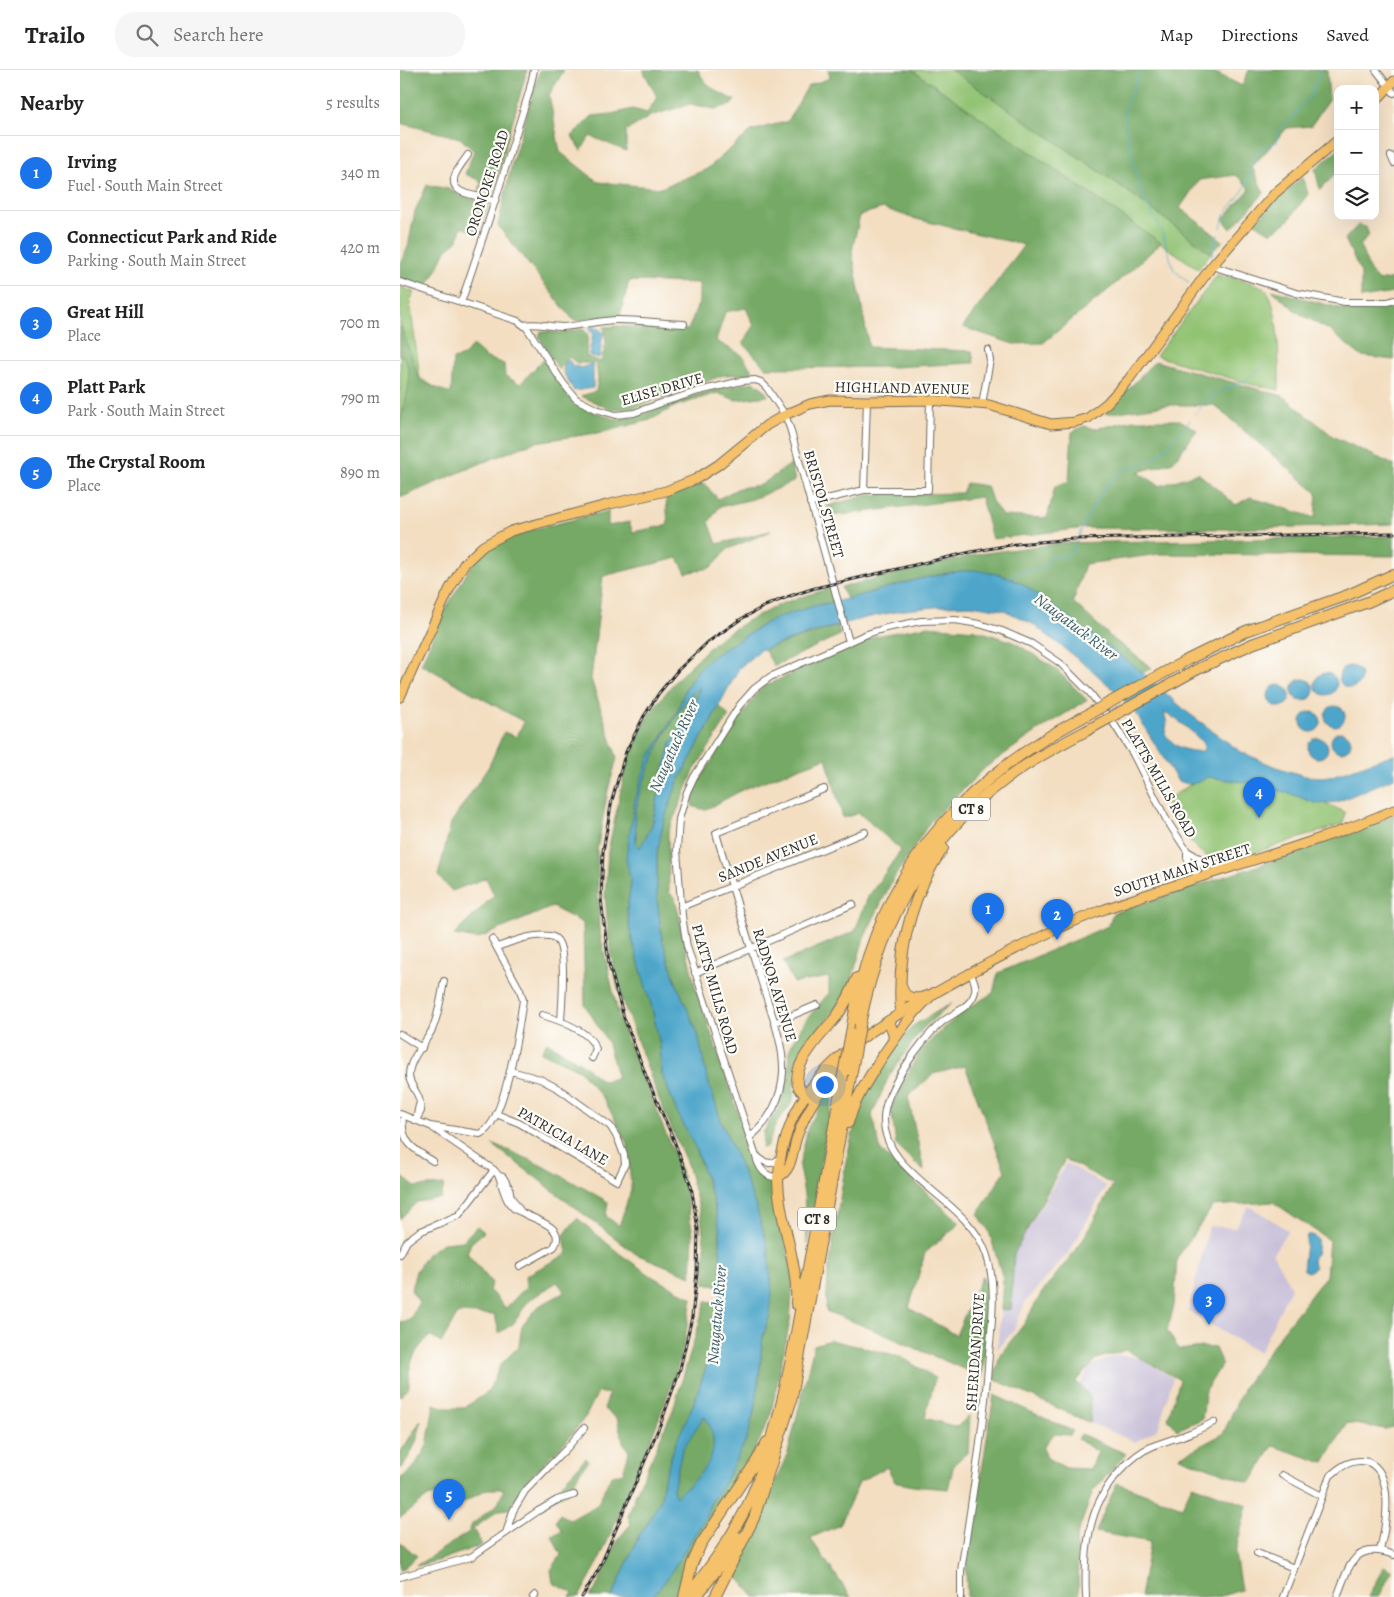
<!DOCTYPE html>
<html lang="en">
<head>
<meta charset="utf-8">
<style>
	:root { --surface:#fff; --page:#f6f6f6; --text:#222; --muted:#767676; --line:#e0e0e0; --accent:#1a73e8 }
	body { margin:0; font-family:Alegreya,serif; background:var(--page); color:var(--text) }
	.controls { position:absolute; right:15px; top:15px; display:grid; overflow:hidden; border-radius:10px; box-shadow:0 5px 20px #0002 }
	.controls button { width:45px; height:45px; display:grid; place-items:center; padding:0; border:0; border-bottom:1px solid var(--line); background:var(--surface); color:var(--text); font:25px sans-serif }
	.you { position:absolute; left:424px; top:1014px; width:18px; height:18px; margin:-12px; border:4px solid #fff; border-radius:50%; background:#1a73e8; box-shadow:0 0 0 8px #1a73e833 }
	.badge { display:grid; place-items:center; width:32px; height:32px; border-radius:50%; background:var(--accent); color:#fff; font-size:16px; font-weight:700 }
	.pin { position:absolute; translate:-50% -41px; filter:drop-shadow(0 1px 2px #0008) }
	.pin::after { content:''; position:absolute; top:26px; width:18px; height:15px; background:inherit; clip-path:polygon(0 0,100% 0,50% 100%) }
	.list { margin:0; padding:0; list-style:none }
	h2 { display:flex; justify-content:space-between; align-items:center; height:65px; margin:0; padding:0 20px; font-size:21px }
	h2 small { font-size:16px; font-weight:400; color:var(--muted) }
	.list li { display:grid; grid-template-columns:32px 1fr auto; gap:15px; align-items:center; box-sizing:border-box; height:75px; padding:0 20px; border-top:1px solid var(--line) }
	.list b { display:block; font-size:19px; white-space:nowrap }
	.list p { margin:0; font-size:16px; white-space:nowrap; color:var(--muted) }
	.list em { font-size:16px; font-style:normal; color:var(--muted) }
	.icon { flex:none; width:28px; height:28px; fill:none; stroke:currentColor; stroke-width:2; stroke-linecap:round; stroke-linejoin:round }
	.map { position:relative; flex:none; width:994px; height:1527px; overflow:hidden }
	header { display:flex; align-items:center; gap:30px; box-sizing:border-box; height:70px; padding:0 25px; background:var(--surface); border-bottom:1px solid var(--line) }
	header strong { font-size:24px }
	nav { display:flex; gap:28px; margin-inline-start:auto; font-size:18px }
	.search { width:350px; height:45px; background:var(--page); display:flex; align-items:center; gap:12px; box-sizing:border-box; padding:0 18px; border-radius:20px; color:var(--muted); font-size:19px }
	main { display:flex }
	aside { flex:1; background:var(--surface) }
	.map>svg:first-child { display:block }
	.industrial { fill:#c8c0d8 }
	.green { fill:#92c373; stroke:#5e774f }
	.forest { fill:#75a965; stroke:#506a48 }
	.water { fill:#4da6ca; stroke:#3c687a; fill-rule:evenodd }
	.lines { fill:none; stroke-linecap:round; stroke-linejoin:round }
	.stream { stroke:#4da6ca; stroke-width:1 }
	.minor-casing { stroke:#716a60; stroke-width:8 }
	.major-casing { stroke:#716a60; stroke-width:11 }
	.highway-casing { stroke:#716a60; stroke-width:12 }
	.minor { stroke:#fff; stroke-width:6 }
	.major { stroke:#f5c16b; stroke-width:9 }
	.highway { stroke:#f5c16b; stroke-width:10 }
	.rail-casing { stroke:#2b2b2b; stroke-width:3 }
	.rail { stroke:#fdfcf7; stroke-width:1; stroke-dasharray:4; stroke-linecap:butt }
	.highway-bridge-casing { stroke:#716a60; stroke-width:12; stroke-linecap:butt }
	.highway-bridge { stroke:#f5c16b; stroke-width:10 }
	.labels { text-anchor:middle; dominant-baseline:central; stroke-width:4.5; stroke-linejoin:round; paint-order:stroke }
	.shield { fill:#fdfcf7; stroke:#6a6a68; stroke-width:1 }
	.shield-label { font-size:14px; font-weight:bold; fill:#2b2b2b }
	.street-label { font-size:15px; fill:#2b2b2b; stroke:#fdfcf7 }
	.water-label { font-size:16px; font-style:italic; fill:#395c6b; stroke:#fdfcf7 }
</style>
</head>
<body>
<header>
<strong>Trailo</strong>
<div class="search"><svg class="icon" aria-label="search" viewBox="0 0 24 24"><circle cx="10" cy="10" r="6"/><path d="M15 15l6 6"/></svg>Search here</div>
<nav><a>Map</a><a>Directions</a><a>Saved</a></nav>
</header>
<main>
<aside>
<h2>Nearby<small>5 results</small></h2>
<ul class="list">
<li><span class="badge">1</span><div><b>Irving</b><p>Fuel · South Main Street</p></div><em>340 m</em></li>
<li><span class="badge">2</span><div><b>Connecticut Park and Ride</b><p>Parking · South Main Street</p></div><em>420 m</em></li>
<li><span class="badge">3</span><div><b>Great Hill</b><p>Place</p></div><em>700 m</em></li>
<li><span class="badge">4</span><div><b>Platt Park</b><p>Park · South Main Street</p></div><em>790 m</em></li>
<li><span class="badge">5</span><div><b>The Crystal Room</b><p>Place</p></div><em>890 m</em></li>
</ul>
</aside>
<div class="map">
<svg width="994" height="1527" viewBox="0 0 994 1527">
	<rect width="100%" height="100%" fill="#fdfcf7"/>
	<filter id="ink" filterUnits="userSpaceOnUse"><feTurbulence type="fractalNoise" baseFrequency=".02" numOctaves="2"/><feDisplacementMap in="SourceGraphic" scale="10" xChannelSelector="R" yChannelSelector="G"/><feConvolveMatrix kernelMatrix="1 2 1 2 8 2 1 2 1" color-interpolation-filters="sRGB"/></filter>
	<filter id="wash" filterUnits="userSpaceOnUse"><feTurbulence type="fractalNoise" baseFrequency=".0096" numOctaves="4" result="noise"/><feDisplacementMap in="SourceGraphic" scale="20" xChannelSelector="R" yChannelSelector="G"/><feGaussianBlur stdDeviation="1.12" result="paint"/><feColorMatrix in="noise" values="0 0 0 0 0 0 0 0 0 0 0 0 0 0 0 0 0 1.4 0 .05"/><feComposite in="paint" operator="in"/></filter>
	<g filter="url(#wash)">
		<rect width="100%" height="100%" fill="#f3dec1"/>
		<path class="industrial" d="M666 1093 706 1116 670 1181 626 1231 613 1262 597 1279 601 1240 611 1239 614 1184Z
			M849 1136 888 1160 873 1184 891 1218 859 1283 788 1241 809 1156 835 1158Z
			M718 1285 740 1288 773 1308 758 1359 735 1372 690 1353 691 1330 680 1315 690 1296Z"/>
		<path class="green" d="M512 0H553L715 112 811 183 798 199Z
			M817 205C827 207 859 213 865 219 880 232 879 298 879 320L850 314 756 286Z
			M0 217 14 222 10 232 20 308 80 345 0 389Z
			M832 704 911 727 945 742 943 754 841 787 810 789C785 771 779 758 765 731L805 705Z"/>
		<path class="forest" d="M0 0H127L92 124 79 120 81 111 65 104 74 81 60 68 0 53Z
			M140 0H164L149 25 160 82 198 112 261 118 307 99 351 61 388 51 408 16 430 8 428 0H512L761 173 713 216 643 273 613 274 563 257 624 175 512 148 483 138 460 145 452 181 469 277 572 281 574 293 493 297 366 298 343 273 354 256 346 238 325 242 316 271 342 285 354 304 324 305 234 338 210 339 181 326 196 321 198 308 196 293H177L169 287 159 300 139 267 141 261 159 263 183 259 188 264 186 286 201 292 206 273 204 257 218 256 288 260 299 232V213L229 211 220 246 174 251 98 156 112 93Z
			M243 0H298C305 16 320 24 335 30L331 35 315 39 290 34 251 46 226 61V81L190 66 181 81 172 66 192 46 211 44 233 39 247 43 257 27Z
			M551 0H810L842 16 849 0H927L929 29 911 56 887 58 852 97 864 123 831 159 823 149 850 119 836 105 799 110 780 138 823 171 811 183 715 112Z
			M938 80V101L920 120 915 99Z
			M903 107 908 124 887 152 871 163 855 153 875 130Z
			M27 115 50 119 60 126 89 134 78 163 61 157 58 170 46 180 36 202 26 217 0 208V193L8 177 15 141Z
			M958 155 966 157 969 165 960 176 970 201 978 211 994 208V223L961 228V203L945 169Z
			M872 220 943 239 994 235V290L961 286 929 260 897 242Z
			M0 253 20 311 51 324 53 289 64 286 73 275 87 288 104 294 105 306 120 314 143 290 171 330 188 340 215 349 238 347 272 332 314 320 353 312 363 318 368 326 336 330 317 323 276 336 250 350 204 362 135 372 79 394 0 428C0 404 0 380 0 357 2 333 18 307 2 285L0 287Z
			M755 291 883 326 934 367 994 395V454L827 459 685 458 592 469 581 427 432 446 427 436 468 425 562 423 566 413 587 416 592 431 602 446 647 448 655 416 669 411 672 362 684 356 694 359 734 350H780L797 360 773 392 738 402 760 416 798 403 836 435 850 427 915 448 917 423 814 335H766L705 344Z
			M391 394 395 411 353 429 319 437 309 452 317 474 371 461 328 479 310 498 286 503 278 488 203 506 191 609 217 688 208 720 197 780 199 859 220 952 281 1101 293 1164 291 1206 236 1184 92 1074C133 1089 170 1110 208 1132L206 1146 219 1156 231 1120 228 1075 204 1029 179 1000 141 982 147 972 182 994 202 1011 218 1008 207 971 185 935 183 853 152 837 77 869 54 865 94 825 86 808 52 821 38 806 51 753 89 696 104 662 116 667 124 652 21 594 43 543 74 491 101 470 135 459 208 441V456L229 452 233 462 268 455 266 427 304 413 318 429 339 418 361 415Z
			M994 466V486L760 484 685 494 673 532 712 568 752 598 742 603 623 514 602 505 553 502 519 509 447 529 441 517 578 484 662 473Z
			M430 518 434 532 414 536 366 553 313 586 298 600 286 618 277 642 249 688 235 730 231 756V813L227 839 231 866 252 938 260 975 262 1004 277 1042 295 1077 311 1124 320 1160 321 1217 305 1214V1179L301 1146 287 1094 259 1029 217 916 210 878 205 827 208 781 227 692 249 644 277 609 318 569 347 551 383 533Z
			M438 556 440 565 374 596 364 579Z
			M527 556 575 560 614 572 656 599 687 630 639 660 586 697 530 752 492 811 464 868 451 912 435 940 408 972 395 994 393 1031 376 1054 367 1077 362 1078 364 1061 380 1035 388 1007 390 978 405 951 429 923V907L394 913 383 892 455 861 468 827 501 780 459 743 443 748 426 688 346 718 305 740 292 736 295 719 323 672 362 617 476 566Z
			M301 616 289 648 271 674 262 707 252 755 240 779 236 773 235 744 239 724 249 697 264 665 288 627Z
			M319 636 329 646 295 699 268 762 269 822 275 828 295 916 359 1103 372 1112 376 1122V1142L390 1190 393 1211 390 1251 370 1348 347 1396 292 1480 281 1509 280 1525 278 1527H252L266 1510 304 1450 312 1430 323 1415 352 1350 358 1319 363 1266 370 1244 356 1137 341 1098 322 1054 307 1008 298 964 275 910 262 869 257 828V783L264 750 277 714Z
			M994 745V1357L985 1359 947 1353 924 1393 873 1376 850 1413 779 1387 823 1364 844 1317 886 1257 926 1206 929 1170 873 1132 813 1136 777 1188 774 1236 767 1260 779 1280 802 1277 815 1278 822 1294 806 1320 802 1349 777 1360 768 1348 780 1310 726 1280 697 1289 676 1311 690 1327V1353L594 1309 600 1285 624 1254 641 1224 681 1173 713 1115 665 1089 614 1184 611 1239 601 1240 603 1209 589 1161 578 1144 605 1101 565 996 533 1004 508 1027 524 1101 496 1075 491 1038 520 980 563 941 593 923 598 903 708 856 713 843C807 812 902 784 994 745Z
			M552 933 522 959 489 1006 472 1045 481 1081 560 1153 525 1183 509 1238 556 1265 582 1206 589 1224 587 1268 582 1307 469 1258 426 1241 428 1204 446 1091 461 1029 487 988 514 955Z
			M436 1009 407 1174 404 1124 399 1097 408 1057Z
			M0 1105 15 1117 44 1115 41 1128 17 1132 0 1149Z
			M177 1148 220 1184 253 1207 292 1228 284 1274 273 1311 251 1369 198 1493 179 1527H170L173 1523 153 1513 151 1500 161 1485 152 1466 162 1460 156 1451 160 1444 170 1450 197 1435 211 1406 223 1403 229 1382 223 1372 217 1348 204 1339 209 1324 198 1322 186 1346 167 1370 124 1414 109 1439 99 1440 73 1459 82 1475 40 1490 16 1496 69 1462 72 1454 98 1434 104 1419H87L57 1436 43 1423 28 1427 0 1448V1409L12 1400 27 1376 34 1334 45 1338H64L88 1322 101 1294 119 1276 122 1256 139 1236 165 1222 157 1212 128 1231 114 1253 99 1263 95 1245 58 1243 41 1273 30 1266C13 1282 8 1294 9 1317L0 1327 1 1282 0 1252 10 1250 19 1232 11 1220 16 1201 27 1184 43 1173 63 1171 77 1156 84 1162 71 1173 67 1183 92 1213 89 1220 106 1238 126 1217 125 1206 167 1184 164 1165Z
			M306 1231 321 1233 318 1260 308 1292 293 1335 275 1375 264 1409 261 1428 249 1451 239 1466 212 1527H189L195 1520 219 1468 231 1454 228 1446 236 1423 273 1340Z
			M430 1270 500 1286 535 1308 525 1348 557 1357 570 1345 568 1382 554 1394 548 1419 513 1416 495 1412 487 1397 459 1412 440 1455 410 1468 451 1527H355L333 1502 388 1383 414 1275Z
			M594 1325 673 1361 670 1365 654 1364 643 1377 647 1388 666 1398 690 1399 698 1382 678 1369 681 1364 726 1384 693 1421 676 1468 679 1527H615L614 1526 612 1527H567L566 1499Z
			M303 1345C306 1349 311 1354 312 1359 321 1389 296 1410 276 1427L273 1419 282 1380Z
			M21 1350C19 1368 12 1385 0 1399V1383Z
			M186 1388 188 1392 179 1403 171 1419 166 1423 144 1433Z
			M717 1413 782 1437 792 1415 847 1435 835 1484 841 1520 818 1527H740L750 1472 696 1462 704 1442Z
			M0 1472 17 1486 0 1501Z
			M984 1496 992 1501 979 1527H968Z"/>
		<path class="water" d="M194 256 203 262C203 270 199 278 201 286L199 288 189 285 193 263 188 259Z
			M167 291H170L172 295 181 298 191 294 193 295V318L174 321 163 302 164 295Z
			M575 500 602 505 623 514 736 597 787 642 841 682 876 697 905 706 923 707 935 705 994 684V708L937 732 918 734 891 724 850 713 807 707C796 715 789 716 777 710L735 642 713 619 694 602 633 554 604 540 571 535 545 536 505 540 465 548 418 561 360 580 339 598 277 714 264 750 257 783V828L262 869 275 910 298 964 307 1008 322 1054 341 1098 356 1137 368 1177 372 1223 370 1244 363 1266 356 1334 347 1368 323 1415 312 1430 304 1450 266 1510 252 1527H212L239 1466 249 1451 261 1428 264 1409 275 1375 293 1335 308 1292 318 1260 321 1229 320 1160 312 1126 295 1077 277 1042 262 1004 260 975 252 938 231 866 227 839 231 813 226 787 235 730 242 707 249 688 277 642 286 618 298 600 313 586 366 553 382 546 414 536 447 529 519 509 553 502ZM300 617 289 648 271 674 262 707 252 755 240 778 236 773 235 744 239 724 249 697 264 665 288 627ZM764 643C776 647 797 665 805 676L802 682C783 680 777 679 765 664L767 653ZM304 1346C327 1381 303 1404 276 1426L273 1419 282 1380Z
			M939 607a11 11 0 1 1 22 0a11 11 0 1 1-22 0Z
			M915 614a11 11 0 1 1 22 0a11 11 0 1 1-22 0Z
			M892 620a11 11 0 1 1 22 0a11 11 0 1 1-22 0Z
			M868 626a11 11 0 1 1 22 0a11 11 0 1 1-22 0Z
			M925 646a10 10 0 1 1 20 0a10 10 0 1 1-20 0Z
			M901 652a10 10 0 1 1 20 0a10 10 0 1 1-20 0Z
			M931 672a10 10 0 1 1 20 0a10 10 0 1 1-20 0Z
			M908 678a10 10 0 1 1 20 0a10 10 0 1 1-20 0Z
			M907 1165C920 1164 918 1175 916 1184L913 1187 912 1192 915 1197 912 1200 908 1202 903 1199Z"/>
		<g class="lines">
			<path class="stream" d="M742 0 739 3 734 19 725 36V54L741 124 761 159 774 200 789 213
				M821 158 824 145 843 121 850 107V97L854 91 858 80 877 72 878 60 892 49 902 34 913 25 912 19 918 10 920 0
				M813 187 812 185 818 165
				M795 344C801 337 806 330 815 325 833 314 852 311 866 294
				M679 466C686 447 704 414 720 402 727 397 738 397 746 393 759 388 782 361 790 350
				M607 508 623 501 644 499 650 486 662 488 673 481 677 471"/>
		</g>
	</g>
	<g filter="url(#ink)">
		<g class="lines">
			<defs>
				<path id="minor" d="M976 0 994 23
					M68 85C64 91 58 98 55 105 49 122 68 124 80 127 85 128 90 130 95 131
					M991 86 994 93
					M812 196 896 223 945 232H988L994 230
					M0 212 118 251 127 258 163 313 176 329 196 339 216 345 234 343 264 332 299 321 342 311 355 310 361 312 367 318 385 345 390 358 449 572
					M61 233 95 131 129 22 134 0
					M124 255C136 252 150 257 163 257 181 256 199 250 217 250 239 250 262 253 284 254
					M582 334 590 290 588 280
					M464 420 467 331
					M410 433 464 420H528L530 330
					M787 781V788L799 809
					M797 787 814 794 830 795
					M281 837 465 762
					M97 877C112 872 133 863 150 866 154 867 157 869 159 873 166 887 162 933 161 951
					M295 903 453 834
					M142 945C159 950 190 961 196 979L192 988
					M374 953 417 935
					M0 964 22 978
					M20 1034C20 1023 9 1016 9 1005 9 989 25 974 32 960 39 944 41 928 44 911
					M20 1034 21 1041 16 1050 19 1035Z
					M0 1044 30 1056 80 1064C105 1055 119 956 123 930L120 920 92 869
					M96 1044 119 1053 217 1111 225 1094 224 1085 218 1069 210 1056 159 1019 140 1009 111 1001
					M3 1045C0 1071 12 1079 33 1091
					M33 1058 94 1100 99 1106 103 1107 109 1117 111 1127 121 1142C107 1139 103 1119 99 1106
					M349 1068C369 1052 382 1028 383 1002 384 972 370 941 362 913 346 863 331 814 316 763L424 719
					M356 1085C364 1093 373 1097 380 1087
					M378 1107C368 1108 362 1102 358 1093L287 877 282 846 277 780 279 749 287 722 294 707 339 636 354 619 370 607 467 564 486 558 521 551 555 550 579 554 602 561 632 574 660 593 690 623 714 654 733 684 766 749 787 781 794 785 810 805
					M0 1184 7 1171 19 1162 59 1145 94 1100
					M120 1196 154 1177C167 1156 134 1150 121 1142
					M882 1405 922 1426
					M106 1463 113 1441 125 1421 167 1378 184 1358
					M857 1483 894 1498
					M0 1507 71 1487 138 1441 157 1430 174 1425
					M133 1527 135 1525
					M561 1527V1501C572 1429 584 1357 589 1284 592 1252 597 1214 586 1183 567 1128 482 1105 484 1048 484 1021 521 970 541 953 551 944 567 939 573 927 578 918 574 910 570 902
					M686 1527C684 1481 687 1436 720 1401 729 1391 741 1381 753 1376 765 1371 778 1368 790 1363 798 1360 806 1356 814 1352
					M883 1527 930 1406C941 1396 952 1388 968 1392 994 1403 987 1452 980 1480
					M937 1527C949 1496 954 1470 994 1485"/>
				<path id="major" d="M975 32 994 11
					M0 627 49 520 64 494 83 476 111 461 210 434 266 421 296 409 318 395 367 355 385 345 410 334 430 330 467 331 530 330 589 335 651 354 675 352 688 348 707 333 729 309 812 196 875 123 938 70
					M378 1107C381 1078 389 1050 405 1026 434 982 484 952 528 927 583 895 638 865 697 842 795 805 898 781 994 740
					M378 1107C393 1101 392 1081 397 1067 407 1038 425 1012 447 989"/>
				<path id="highway" d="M787 590 846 561 948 525 994 504
					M796 600 852 574 968 532 994 520
					M501 915C504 931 518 930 530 925
					M501 943C497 884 510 827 543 778
					M489 951 494 965 493 971
					M460 955C480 850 530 760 620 699 641 685 663 673 686 661
					M451 963C454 944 457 925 462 907 495 786 569 709 676 651
					M419 1023C415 1027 411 1027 405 1024 379 1005 425 961 437 946 445 934 452 921 457 908
					M448 1053C455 1028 469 1008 482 987 498 964 512 942 534 923
					M378 1107C378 1151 399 1191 396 1234
					M284 1527 292 1494 301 1474 357 1390 367 1372
					M287 1527C310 1497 333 1466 349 1432 379 1364 391 1292 404 1219 417 1150 430 1080 442 1010
					M296 1527 328 1485 338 1467
					M315 1527 354 1448 391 1332 452 1001"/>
			</defs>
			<use href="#minor" class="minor-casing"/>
			<use href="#major" class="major-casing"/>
			<use href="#highway" class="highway-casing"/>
			<use href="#minor" class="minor"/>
			<use href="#major" class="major"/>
			<use href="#highway" class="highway"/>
			<defs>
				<path id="rail" d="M182 1527 200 1497 262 1350 280 1299 292 1247 297 1203 298 1159 291 1116 273 1068 246 1006 224 948 209 894 201 829 203 781 212 730 226 682 244 646 259 623 278 600 308 572 341 549 365 536 390 526 415 518 571 482 616 474 674 469 994 463"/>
			</defs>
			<use href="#rail" class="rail-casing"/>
			<use href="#rail" class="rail"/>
			<defs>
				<path id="highway-bridge" d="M676 651 787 590
					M686 661 796 600
					M452 1001 460 955
					M442 1010 451 963"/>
			</defs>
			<use href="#highway-bridge" class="highway-bridge-casing"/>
			<use href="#highway-bridge" class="highway-bridge"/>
		</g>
	</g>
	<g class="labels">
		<g class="shield">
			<rect x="552" y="727.5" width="38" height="23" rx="4"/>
			<rect x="398" y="1137.5" width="38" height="23" rx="4"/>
		</g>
		<g class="shield-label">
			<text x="571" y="739">CT 8</text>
			<text x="417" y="1149">CT 8</text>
		</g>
		<g class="street-label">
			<text transform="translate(87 113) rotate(-72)">ORONOKE ROAD</text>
			<text transform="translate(502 318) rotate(1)">HIGHLAND AVENUE</text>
			<text transform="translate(262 319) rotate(-16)">ELISE DRIVE</text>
			<text transform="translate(424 434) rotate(74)">BRISTOL STREET</text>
			<text transform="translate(759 708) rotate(60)">PLATTS MILLS ROAD</text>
			<text transform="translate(368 788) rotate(-22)">SANDE AVENUE</text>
			<text transform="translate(782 800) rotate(-18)">SOUTH MAIN STREET</text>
			<text transform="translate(375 915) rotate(73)">RADNOR AVENUE</text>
			<text transform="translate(315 919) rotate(74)">PLATTS MILLS ROAD</text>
			<text transform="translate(163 1066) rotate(30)">PATRICIA LANE</text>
			<text transform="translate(575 1282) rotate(-86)">SHERIDAN DRIVE</text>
		</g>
		<g class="water-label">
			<text transform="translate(676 557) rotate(37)">Naugatuck River</text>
			<text transform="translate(274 676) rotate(-66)">Naugatuck River</text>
			<text transform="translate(317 1245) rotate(-85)">Naugatuck River</text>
		</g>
	</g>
</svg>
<div class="controls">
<button>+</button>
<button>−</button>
<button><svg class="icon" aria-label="layers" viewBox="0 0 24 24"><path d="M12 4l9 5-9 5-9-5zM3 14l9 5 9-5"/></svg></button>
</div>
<div class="you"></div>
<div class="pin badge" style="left:588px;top:864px">1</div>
<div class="pin badge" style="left:657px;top:870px">2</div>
<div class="pin badge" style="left:809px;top:1255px">3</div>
<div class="pin badge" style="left:859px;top:748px">4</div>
<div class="pin badge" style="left:49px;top:1450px">5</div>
</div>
</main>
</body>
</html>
